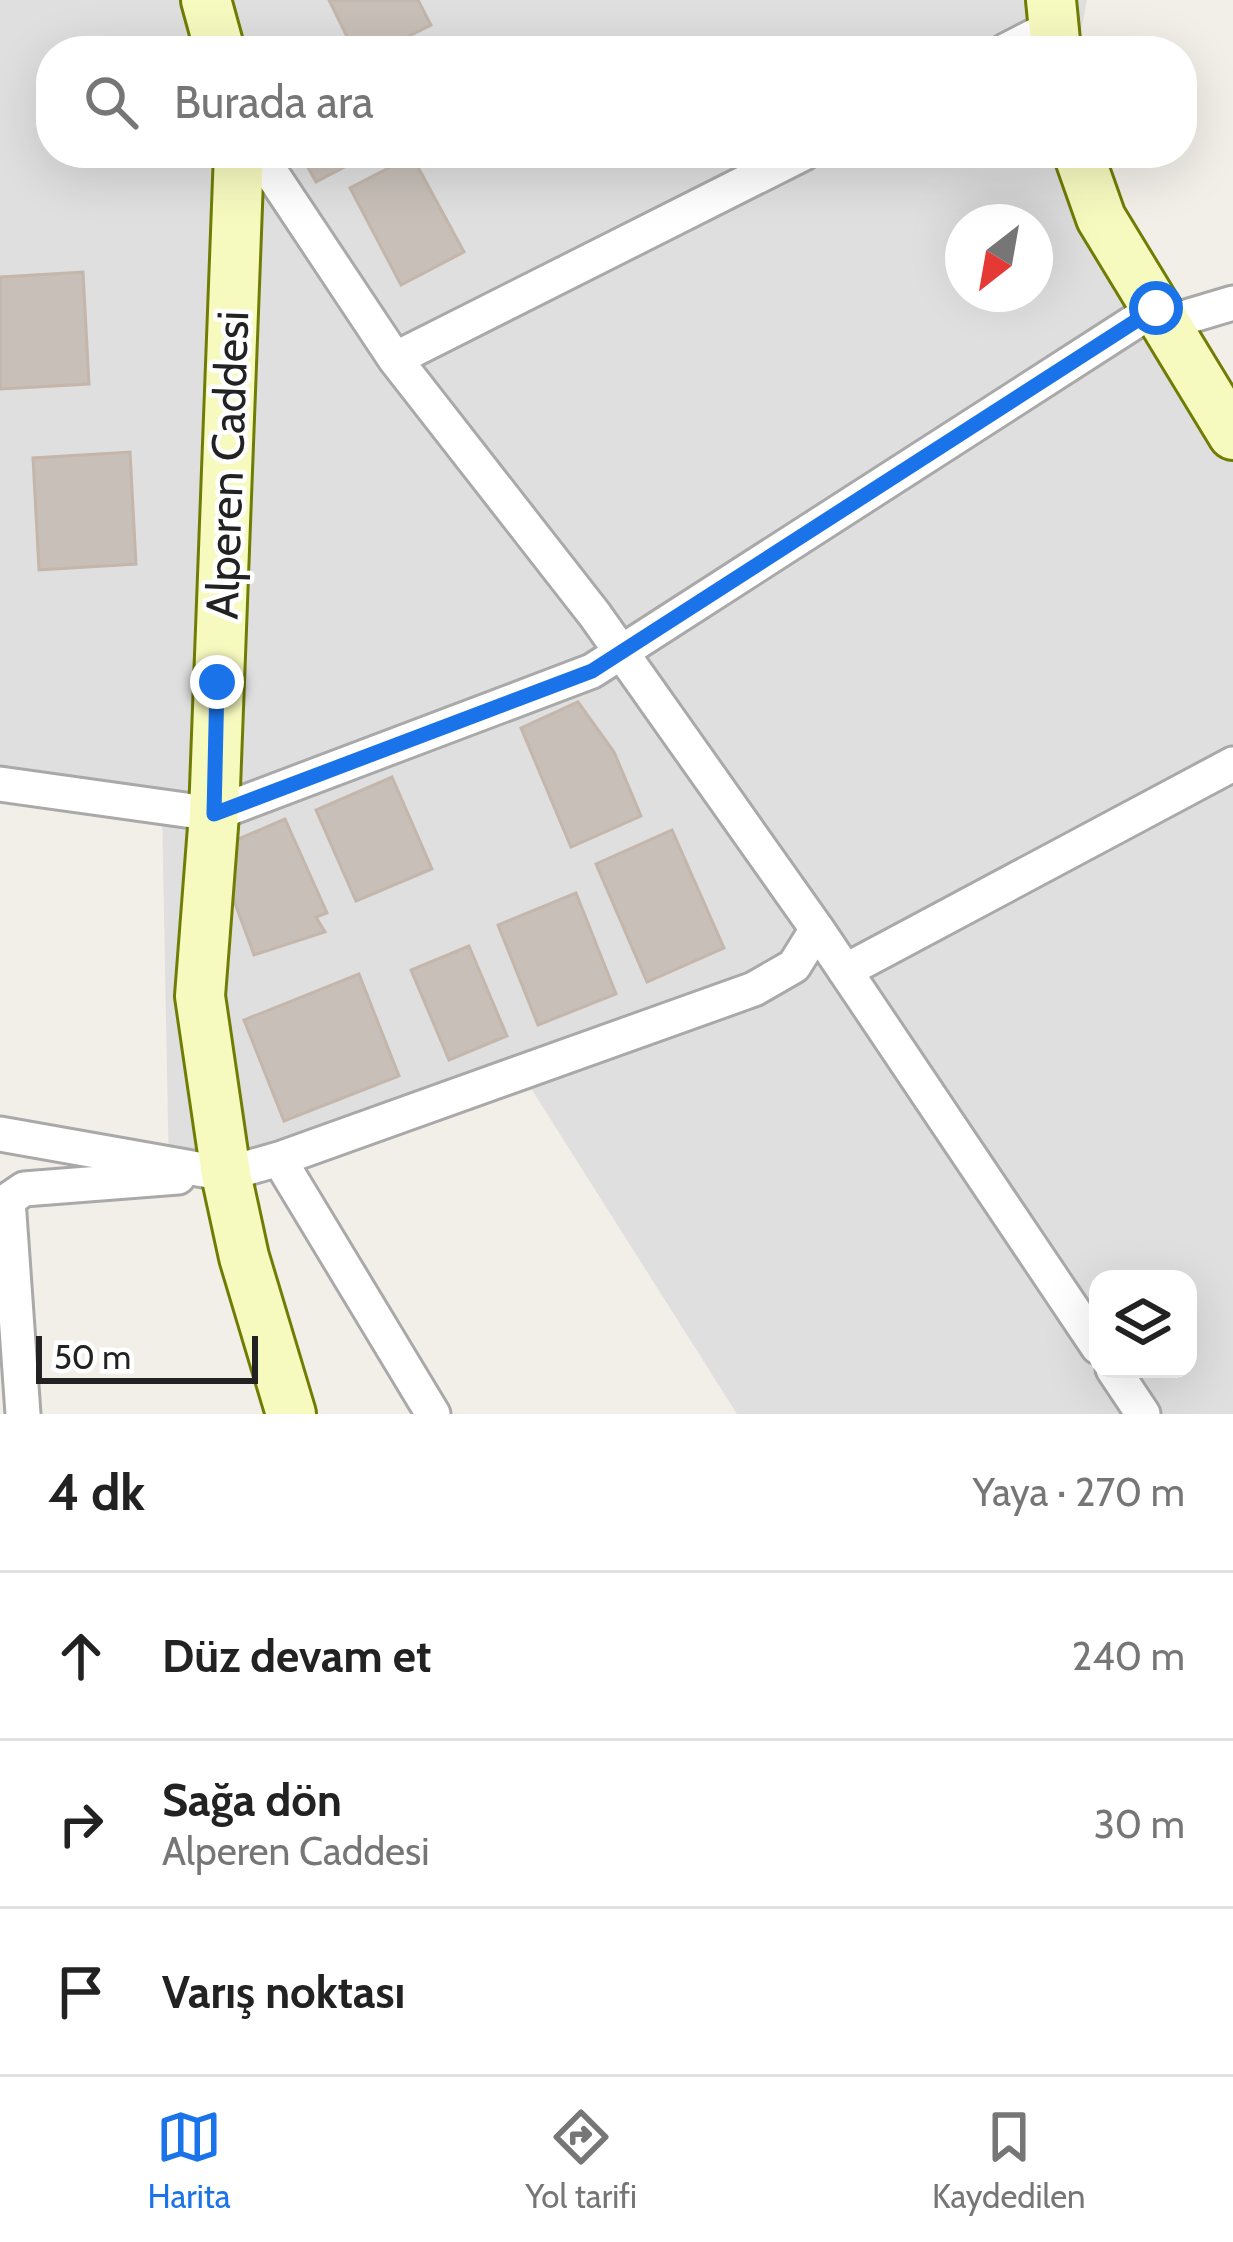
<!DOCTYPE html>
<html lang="tr">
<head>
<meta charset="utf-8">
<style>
	:root { --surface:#fff; --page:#f2f2f2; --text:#222; --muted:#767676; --line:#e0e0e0; --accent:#1a73e8 }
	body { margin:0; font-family:Cabin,sans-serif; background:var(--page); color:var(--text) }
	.controls { position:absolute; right:36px; bottom:36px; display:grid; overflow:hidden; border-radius:24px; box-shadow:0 12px 48px #0002 }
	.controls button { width:108px; height:108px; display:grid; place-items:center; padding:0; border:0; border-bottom:3px solid var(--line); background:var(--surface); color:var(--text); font:60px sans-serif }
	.compass { position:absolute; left:945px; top:204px; width:108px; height:108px; border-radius:50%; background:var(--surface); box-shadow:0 12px 48px #0002; rotate:211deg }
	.scale { position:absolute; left:36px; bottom:30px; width:222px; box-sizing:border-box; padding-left:12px; border:6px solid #222; border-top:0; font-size:33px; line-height:42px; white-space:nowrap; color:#222; -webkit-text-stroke:9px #fff; paint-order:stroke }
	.stop { position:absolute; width:36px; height:36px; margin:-27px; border:9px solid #1a73e8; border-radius:50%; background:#fff }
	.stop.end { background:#1a73e8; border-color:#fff; box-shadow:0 3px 12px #0008 }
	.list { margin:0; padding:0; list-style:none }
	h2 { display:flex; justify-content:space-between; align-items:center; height:156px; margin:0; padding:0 48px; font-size:51px }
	h2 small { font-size:39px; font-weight:400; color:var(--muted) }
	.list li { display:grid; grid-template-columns:78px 1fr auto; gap:36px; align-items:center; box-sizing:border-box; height:168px; padding:0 48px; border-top:3px solid var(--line) }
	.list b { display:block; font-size:45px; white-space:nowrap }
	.list p { margin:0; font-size:39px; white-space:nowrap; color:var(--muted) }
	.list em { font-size:39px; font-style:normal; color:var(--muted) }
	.icon { flex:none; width:66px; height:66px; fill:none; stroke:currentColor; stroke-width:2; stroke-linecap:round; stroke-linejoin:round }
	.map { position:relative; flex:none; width:1233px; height:1414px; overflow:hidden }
	.search { position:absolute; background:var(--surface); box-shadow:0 12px 48px #0002; left:36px; right:36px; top:36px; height:132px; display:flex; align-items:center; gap:30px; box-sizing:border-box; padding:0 42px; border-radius:48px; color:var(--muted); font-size:45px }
	.sheet { height:660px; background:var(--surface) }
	nav { display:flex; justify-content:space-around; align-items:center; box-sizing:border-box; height:168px; border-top:3px solid var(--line); background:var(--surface); font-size:33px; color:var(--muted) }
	nav a { display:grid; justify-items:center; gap:6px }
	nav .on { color:var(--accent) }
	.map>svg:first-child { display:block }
	.residential { fill:#e0dfdf; fill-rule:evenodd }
	.building { fill:#c7bfb8; stroke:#c4b6ab; stroke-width:3 }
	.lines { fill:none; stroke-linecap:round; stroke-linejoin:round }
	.street-casing { stroke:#a9a9a9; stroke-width:39 }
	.secondary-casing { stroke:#707d05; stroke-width:54 }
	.street { stroke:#fff; stroke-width:33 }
	.secondary { stroke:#f7fabf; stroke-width:48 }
	.route { stroke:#1a73e8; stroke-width:15 }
	.labels { text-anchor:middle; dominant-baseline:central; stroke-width:9; stroke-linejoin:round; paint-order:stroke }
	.street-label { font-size:45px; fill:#222; stroke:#fff }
</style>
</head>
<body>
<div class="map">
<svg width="1233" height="1414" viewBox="0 0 1233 1414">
	<rect width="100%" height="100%" fill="#f2efe9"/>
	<path class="residential" d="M0 0H1087L1077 51H51V153H1056L1053 166 1233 447V1414H737L532 1090 169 1176 162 807 0 784ZM963 222H1035V294H963ZM1098 1279H1188V1369H1098Z"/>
	<path class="building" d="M329 0H418L431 25 379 51H354Z
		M300 153H371L316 182Z
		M412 156 464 252 401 285 350 188Z
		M83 272 89 384 0 389V277Z
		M130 452 136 564 39 570 33 458Z
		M578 702 614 752 641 816 571 847 521 728Z
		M392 777 432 869 356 901 316 810Z
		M285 819 327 913 316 917 325 932 254 955 232 895 236 840Z
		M672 830 724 948 647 982 596 864Z
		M576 893 616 994 538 1025 498 925Z
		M469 946 507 1036 449 1060 411 970Z
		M359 974 399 1076 284 1121 244 1020Z"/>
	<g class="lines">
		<defs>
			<path id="street" d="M1005 51 1052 27
				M258 153 395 359 595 615 817 929 1098 1347
				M1166 323 1233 303
				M395 359 804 153
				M0 784 214 814 592 671 1156 308
				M845 971 1233 764
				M0 1134 226 1174 279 1159 754 989 794 966 817 929
				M279 1159 433 1414
				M1113 1369 1143 1414
				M23 1414 8 1200 24 1189 178 1177"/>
			<path id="secondary" d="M206 0 220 51
				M1051 0 1056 51
				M239 153 214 814 200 996 226 1174 244 1257 291 1414
				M1078 153 1101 218 1233 435"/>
		</defs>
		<use href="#street" class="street-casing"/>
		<use href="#secondary" class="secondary-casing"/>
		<use href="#street" class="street"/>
		<use href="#secondary" class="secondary"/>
	</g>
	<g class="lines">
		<path class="route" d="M217 682 214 814 592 671 1156 308"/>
	</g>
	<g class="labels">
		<g class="street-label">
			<text transform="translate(227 465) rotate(-88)">Alperen Caddesi</text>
		</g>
	</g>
</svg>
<div class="controls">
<button><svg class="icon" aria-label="layers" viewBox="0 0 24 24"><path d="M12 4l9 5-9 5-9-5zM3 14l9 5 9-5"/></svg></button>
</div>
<svg class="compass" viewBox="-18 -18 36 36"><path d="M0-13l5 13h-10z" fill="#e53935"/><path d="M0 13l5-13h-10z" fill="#767676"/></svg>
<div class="scale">50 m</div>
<div class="stop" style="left:1156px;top:308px"></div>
<div class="stop end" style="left:217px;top:682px"></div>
<div class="search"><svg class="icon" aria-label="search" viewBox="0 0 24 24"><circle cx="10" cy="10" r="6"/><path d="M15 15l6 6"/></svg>Burada ara</div>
</div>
<section class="sheet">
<h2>4 dk<small>Yaya · 270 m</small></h2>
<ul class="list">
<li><svg class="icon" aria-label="ahead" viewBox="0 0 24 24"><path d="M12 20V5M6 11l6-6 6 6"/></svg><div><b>Düz devam et</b></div><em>240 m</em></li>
<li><svg class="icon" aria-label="right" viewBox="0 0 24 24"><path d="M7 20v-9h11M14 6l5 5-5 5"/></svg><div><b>Sağa dön</b><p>Alperen Caddesi</p></div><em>30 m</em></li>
<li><svg class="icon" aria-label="arrive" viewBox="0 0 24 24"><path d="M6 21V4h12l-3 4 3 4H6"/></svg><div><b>Varış noktası</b></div></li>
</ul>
</section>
<nav>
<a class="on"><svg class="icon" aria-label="map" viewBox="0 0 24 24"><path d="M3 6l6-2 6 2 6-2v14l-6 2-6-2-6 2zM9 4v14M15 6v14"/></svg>Harita</a>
<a><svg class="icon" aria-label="directions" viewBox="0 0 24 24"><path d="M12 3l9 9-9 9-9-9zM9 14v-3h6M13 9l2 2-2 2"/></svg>Yol tarifi</a>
<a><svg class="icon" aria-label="saved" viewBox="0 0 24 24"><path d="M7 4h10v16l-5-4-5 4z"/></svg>Kaydedilen</a>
</nav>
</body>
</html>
